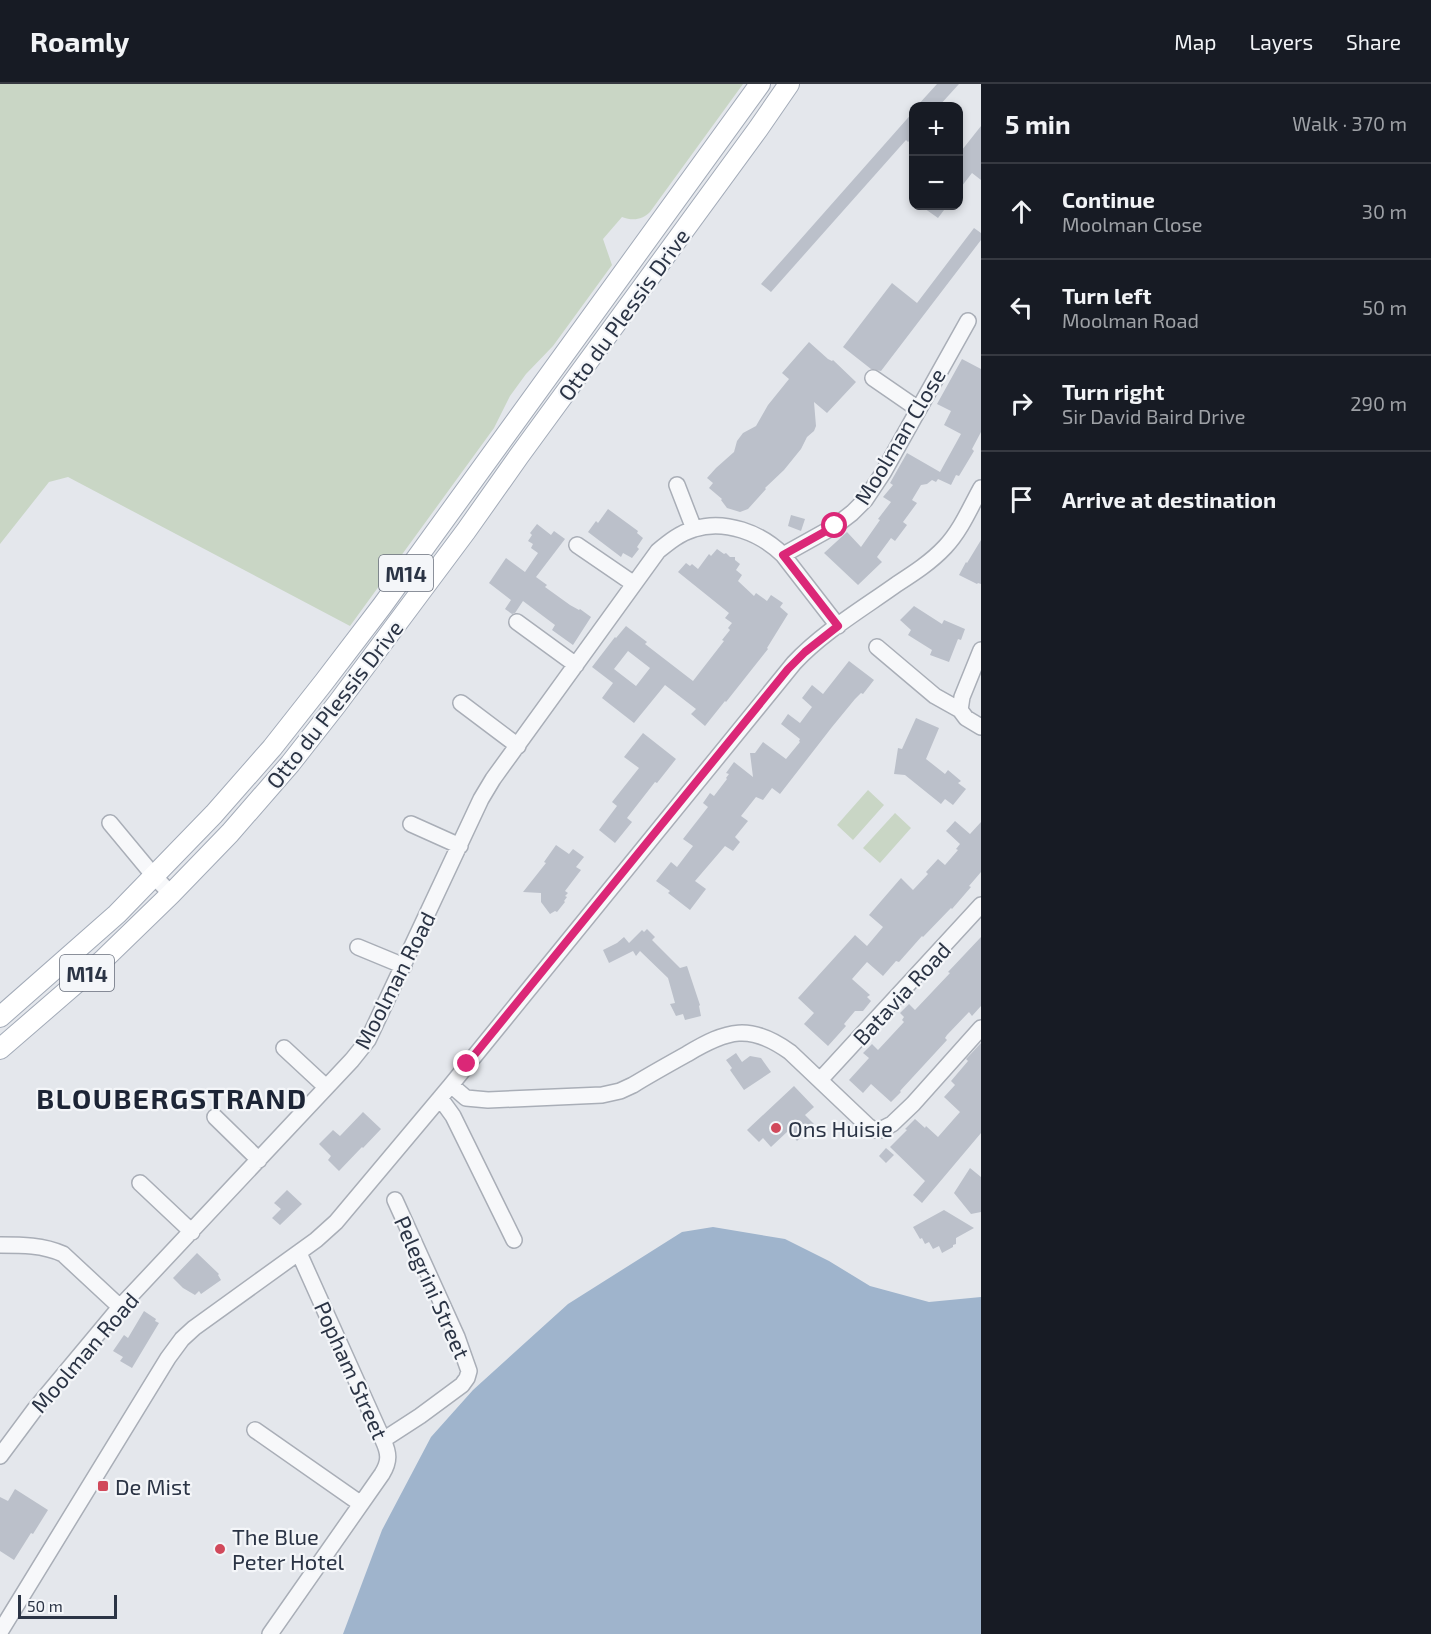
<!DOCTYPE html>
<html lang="en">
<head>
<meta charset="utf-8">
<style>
	:root { --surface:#171b24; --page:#20242c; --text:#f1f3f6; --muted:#9ea1a6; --line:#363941 }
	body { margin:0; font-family:"Exo 2",sans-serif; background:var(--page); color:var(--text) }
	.controls { position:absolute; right:18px; top:18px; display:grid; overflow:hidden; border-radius:12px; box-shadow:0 3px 9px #0003 }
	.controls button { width:54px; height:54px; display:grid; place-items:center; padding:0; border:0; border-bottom:2px solid var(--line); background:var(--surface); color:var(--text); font:30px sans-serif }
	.scale { position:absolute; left:18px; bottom:15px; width:99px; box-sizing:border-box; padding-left:6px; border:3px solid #2b3445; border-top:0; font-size:16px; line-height:21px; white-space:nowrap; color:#2b3445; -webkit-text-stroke:4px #f4f6f9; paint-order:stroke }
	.stop { position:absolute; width:18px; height:18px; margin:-14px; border:4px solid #db2777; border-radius:50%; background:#fff }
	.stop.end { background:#db2777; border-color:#fff; box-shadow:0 2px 6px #0008 }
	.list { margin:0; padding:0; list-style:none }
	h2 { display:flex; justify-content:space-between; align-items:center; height:78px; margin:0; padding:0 24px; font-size:26px }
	h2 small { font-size:20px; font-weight:400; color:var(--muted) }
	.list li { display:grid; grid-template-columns:39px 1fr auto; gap:18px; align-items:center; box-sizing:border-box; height:96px; padding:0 24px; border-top:2px solid var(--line) }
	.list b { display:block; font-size:22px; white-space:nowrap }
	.list p { margin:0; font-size:20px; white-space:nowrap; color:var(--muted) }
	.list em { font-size:20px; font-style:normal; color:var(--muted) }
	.icon { flex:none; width:33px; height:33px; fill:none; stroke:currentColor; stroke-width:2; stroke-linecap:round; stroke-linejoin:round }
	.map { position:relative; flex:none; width:981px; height:1550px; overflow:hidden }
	header { display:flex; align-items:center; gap:36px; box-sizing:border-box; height:84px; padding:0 30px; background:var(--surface); border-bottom:2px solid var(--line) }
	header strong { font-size:28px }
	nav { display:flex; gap:33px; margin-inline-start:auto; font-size:21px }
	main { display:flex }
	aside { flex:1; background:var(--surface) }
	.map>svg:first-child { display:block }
	.green { fill:#c9d6c5 }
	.water { fill:#9fb4cc }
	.building { fill:#bbc0ca; fill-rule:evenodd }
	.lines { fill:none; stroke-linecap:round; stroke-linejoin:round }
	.minor-casing { stroke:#a9aeb7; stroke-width:18 }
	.major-casing { stroke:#a3abb8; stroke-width:22 }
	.minor { stroke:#f7f8fa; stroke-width:15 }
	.major { stroke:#fff; stroke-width:20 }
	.route { stroke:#db2777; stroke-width:8 }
	.poi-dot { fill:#d1495b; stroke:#f4f6f9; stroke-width:2 }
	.labels { text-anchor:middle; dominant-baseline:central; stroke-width:4.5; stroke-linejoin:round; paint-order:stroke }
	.shield { fill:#f4f6f9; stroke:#676e7b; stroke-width:1.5 }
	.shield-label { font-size:21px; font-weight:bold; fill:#2b3445 }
	.street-label { font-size:22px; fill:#2b3445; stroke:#f4f6f9 }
	.poi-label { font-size:22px; fill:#2b3445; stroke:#f4f6f9; text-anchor:start }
	.district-label { font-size:28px; font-weight:bold; letter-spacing:1.5px; fill:#1d2536; stroke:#f4f6f9 }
</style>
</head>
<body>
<header>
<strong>Roamly</strong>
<nav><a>Map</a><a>Layers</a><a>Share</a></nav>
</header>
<main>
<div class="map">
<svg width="981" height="1550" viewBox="0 0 981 1550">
	<rect width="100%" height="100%" fill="#e4e7ec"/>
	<path class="green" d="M0 0H743L650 128C642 136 633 137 622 133L603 155 612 181 553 262 526 290 510 312 494 344 350 542 68 393 49 398 0 460Z
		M868 706 884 721 853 756 837 741Z
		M895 729 911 744 880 779 863 764Z"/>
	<path class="water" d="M713 1143 785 1155 829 1177 870 1202 929 1218 981 1213V1550H343L382 1446 431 1353 473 1306 568 1220 682 1148Z"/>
	<path class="building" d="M937 0H959L939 22H917Z
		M914 27V52L908 58 906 56 771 208 761 200Z
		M981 42V96L972 89 958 107V71Z
		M921 122H947L938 134Z
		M974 144 981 149V156L881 287 871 285 843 263 892 199 917 219Z
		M809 258 828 275 832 277 833 276 856 298 827 329 814 318 816 342 814 347 807 353 801 365 784 386 765 404 766 405 748 425 740 428 727 424 721 416 722 415 709 404 713 399 707 394 716 384 734 368 737 357 743 349 756 342 768 321 789 295 782 289Z
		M962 275 981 285V348L972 365 974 367 959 392 956 391 951 401 938 395 936 398 932 396 927 400 921 401 912 416 917 419 903 438 907 441 895 457 891 454 877 473 882 478 858 501 824 469 847 448 861 463 880 436 878 435 891 418 883 413 893 401 890 399 907 369 940 388 961 350 944 341 951 327 937 320Z
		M608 425 638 447 637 449 643 454 637 463 639 465 632 474 623 469 621 473 588 448 596 437 598 439Z
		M791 431 805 435 801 447 788 442Z
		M537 440 551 451 554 447 565 455 536 493 547 501 545 503 570 521 579 526 580 525 591 533 573 561 552 546 555 541 523 517 515 529 512 530 505 525 511 516 489 499 506 474 525 488 538 469 531 464 533 460 528 457 532 451 530 449Z
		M981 456V500L978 499 977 500 959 491 966 478 967 479Z
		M717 465 724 470 726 469 730 473H735V476L740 480 736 486 742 491 738 497 754 512 756 509 767 517 771 511 783 519 780 523 788 530 767 564 768 565 726 618 725 617 705 642 691 630 696 625 665 601 634 639 602 614 613 599 592 583 615 553 616 554 626 542 647 558 645 560 693 597 724 557 722 556 730 546 728 544 732 539 725 534 729 529 678 488 686 479 690 482 692 480 698 485 709 470 711 472ZM628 567 650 584 636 602 614 585Z
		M914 522 942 540 944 536 965 545 961 556 958 555 949 578 930 571 932 566 908 551 911 546 900 536Z
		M849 577 874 596 863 610 861 609 855 615 832 643 780 710 772 704 763 716 756 713 741 732 748 737 735 753 740 758 733 767 725 762 695 797 706 805 690 826 668 809 670 807 656 797 671 778 677 783 693 762 683 755 708 723 703 719 710 709 714 712 727 695 726 694 729 690 726 689 734 678 753 693 750 669H755L763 658 786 675 800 658 799 657 800 655 781 640 788 630 800 639 812 623 802 614 812 601 823 610Z
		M916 634 939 644 926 675 945 690 948 686 961 697 958 699 966 705 953 721 945 715 941 720 905 691 894 690 898 664 902 665Z
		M643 649 676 675 657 699 655 698 627 734 632 738 615 759 599 746 617 722 612 718 639 684 624 673Z
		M955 737 970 750 981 738V788L969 802 971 803 952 825 951 824 923 853 922 852 899 878 896 877 883 892 867 878 852 895 870 911 867 913 871 917 863 927H855L844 940 846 942 828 962 804 940 814 929 798 914 855 851 867 862 883 843 869 831 901 794 913 806 928 790 926 788 938 775 945 781 958 766 956 765 960 760 946 747Z
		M556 761 569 770 573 765 584 773 576 783 581 786 565 807 568 809 565 812 567 813 564 817 565 818 557 828 555 827 550 830 541 818V809L523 808 546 779 544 778Z
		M647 845 655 853 652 856 680 884 687 882 700 921 699 922 701 932 685 936 683 930 676 932 670 920 675 919 668 894 640 867 636 872 633 867 609 879 603 866 617 859 624 853 629 859 642 846 644 848Z
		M981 853V922L972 932 969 928 947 951 945 954 947 956 900 1007 901 1008 891 1018 871 1000 863 1009 849 996 869 974 863 969 872 960 878 966 904 938 902 936 904 933 900 929 909 920 915 926 950 889 948 888Z
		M981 959V1049L922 1119 913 1111 925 1097 890 1063 907 1046 905 1045 915 1035 925 1044 926 1042 938 1053 960 1028 944 1013 955 1001 951 997 968 977 966 975Z
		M736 969 742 978 750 972 761 974 771 988 744 1006 730 986 732 984 726 976Z
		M794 1002 814 1023 805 1031 814 1040 797 1057 788 1047 771 1063 763 1054 759 1058 747 1046Z
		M363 1028 381 1045 363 1064 362 1063 339 1087 328 1076 331 1072 319 1060 333 1046 340 1052Z
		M886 1064 894 1071 886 1079 879 1072Z
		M970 1084 981 1093V1128L971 1130 954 1109Z
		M287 1106 302 1120 280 1141 272 1134 281 1125 274 1119Z
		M944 1126 974 1144 956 1154V1160L953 1161V1163L942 1169 939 1162 933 1165 929 1158 925 1160 922 1154 920 1155 913 1143Z
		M197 1169 219 1190 218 1191 221 1196 201 1210 199 1207 195 1211 183 1204 173 1194Z
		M144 1227 156 1235 155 1237 159 1239 132 1284 120 1277 123 1273 113 1267 124 1251 128 1254Z
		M15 1405 48 1426 33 1450 31 1449 14 1476 0 1467V1413L8 1417Z"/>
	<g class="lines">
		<defs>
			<path id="minor" d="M873 294 918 325
				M677 401 694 445
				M577 461 634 500
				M783 471 835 442 852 429 865 416 883 389 968 237
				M517 538 576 581
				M877 563 935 612 960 626 966 634 981 643
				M461 619 518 662
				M960 626 962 613 981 566
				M110 739 154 792 171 810
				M411 740 460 762
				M358 863 404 882
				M284 964 326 1003
				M820 996 981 821
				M451 1001 466 1014 488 1016 602 1011 620 1007 633 1001C651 990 669 980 687 970 727 946 750 939 790 968L868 1042 874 1046H880L892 1040 913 1020 981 944
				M440 1014 453 1032 514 1156
				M215 1033 259 1076
				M140 1099 192 1148
				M0 1161C22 1161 43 1161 63 1170L120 1223
				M255 1346 361 1420
				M383 1356 420 1332 462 1301 467 1294 469 1287 457 1253 395 1116
				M0 1372 35 1325 120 1223 352 976 368 956 481 715 493 695 658 467C669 458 680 449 694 445 725 435 761 449 783 471L838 542
				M0 1548 168 1274 182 1255 194 1244 316 1156 336 1138 451 1001 794 579C823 548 862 525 897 500 914 489 931 478 945 463 961 446 970 424 981 404
				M270 1550 382 1390C390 1377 389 1369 383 1356L299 1169"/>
			<path id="major" d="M0 933 117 830 214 730 272 664 324 598 382 522 760 0
				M0 965 104 875 171 810 230 749 290 680 337 620 466 447 519 372 758 45 789 0"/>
		</defs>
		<use href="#minor" class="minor-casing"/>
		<use href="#major" class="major-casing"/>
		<use href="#minor" class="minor"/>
		<use href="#major" class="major"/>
	</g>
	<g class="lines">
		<path class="route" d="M467 980 788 585 805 568 838 542 783 471 835 442"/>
	</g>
	<g class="poi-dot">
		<circle cx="776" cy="1044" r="6"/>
		<rect x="97" y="1396" width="12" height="12" rx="3"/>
		<circle cx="220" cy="1465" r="6"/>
	</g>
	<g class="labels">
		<g class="shield">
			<rect x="379" y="471" width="54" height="36" rx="4.5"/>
			<rect x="60" y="871" width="54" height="36" rx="4.5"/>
		</g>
		<g class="shield-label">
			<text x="406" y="489">M14</text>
			<text x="87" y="889">M14</text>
		</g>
		<g class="street-label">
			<text transform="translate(623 230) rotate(-54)">Otto du Plessis Drive</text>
			<text transform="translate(899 352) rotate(-59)">Moolman Close</text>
			<text transform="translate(334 620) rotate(-52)">Otto du Plessis Drive</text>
			<text transform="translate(394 896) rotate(-63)">Moolman Road</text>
			<text transform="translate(901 909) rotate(-47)">Batavia Road</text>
			<text transform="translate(433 1203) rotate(66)">Pelegrini Street</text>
			<text transform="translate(84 1268) rotate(-49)">Moolman Road</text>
			<text transform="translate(352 1286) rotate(66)">Popham Street</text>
		</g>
		<g class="poi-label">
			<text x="788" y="1044">Ons Huisie</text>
			<text x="115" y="1402">De Mist</text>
			<text x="232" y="1452">The Blue<tspan x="232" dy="25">Peter Hotel</tspan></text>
		</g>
		<g class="district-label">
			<text x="172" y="1014">BLOUBERGSTRAND</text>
		</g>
	</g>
</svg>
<div class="controls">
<button>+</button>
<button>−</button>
</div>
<div class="scale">50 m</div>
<div class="stop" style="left:835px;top:442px"></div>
<div class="stop end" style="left:467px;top:980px"></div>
</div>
<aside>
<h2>5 min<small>Walk · 370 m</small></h2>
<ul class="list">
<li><svg class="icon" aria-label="ahead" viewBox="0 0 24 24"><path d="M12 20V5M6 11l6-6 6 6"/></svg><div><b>Continue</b><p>Moolman Close</p></div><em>30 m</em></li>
<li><svg class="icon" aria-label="left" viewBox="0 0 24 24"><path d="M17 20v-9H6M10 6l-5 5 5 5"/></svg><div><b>Turn left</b><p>Moolman Road</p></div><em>50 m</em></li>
<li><svg class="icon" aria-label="right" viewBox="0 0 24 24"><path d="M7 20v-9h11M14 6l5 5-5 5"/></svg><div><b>Turn right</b><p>Sir David Baird Drive</p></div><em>290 m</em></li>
<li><svg class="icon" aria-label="arrive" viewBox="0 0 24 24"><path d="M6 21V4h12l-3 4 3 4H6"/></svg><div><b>Arrive at destination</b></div></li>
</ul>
</aside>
</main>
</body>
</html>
